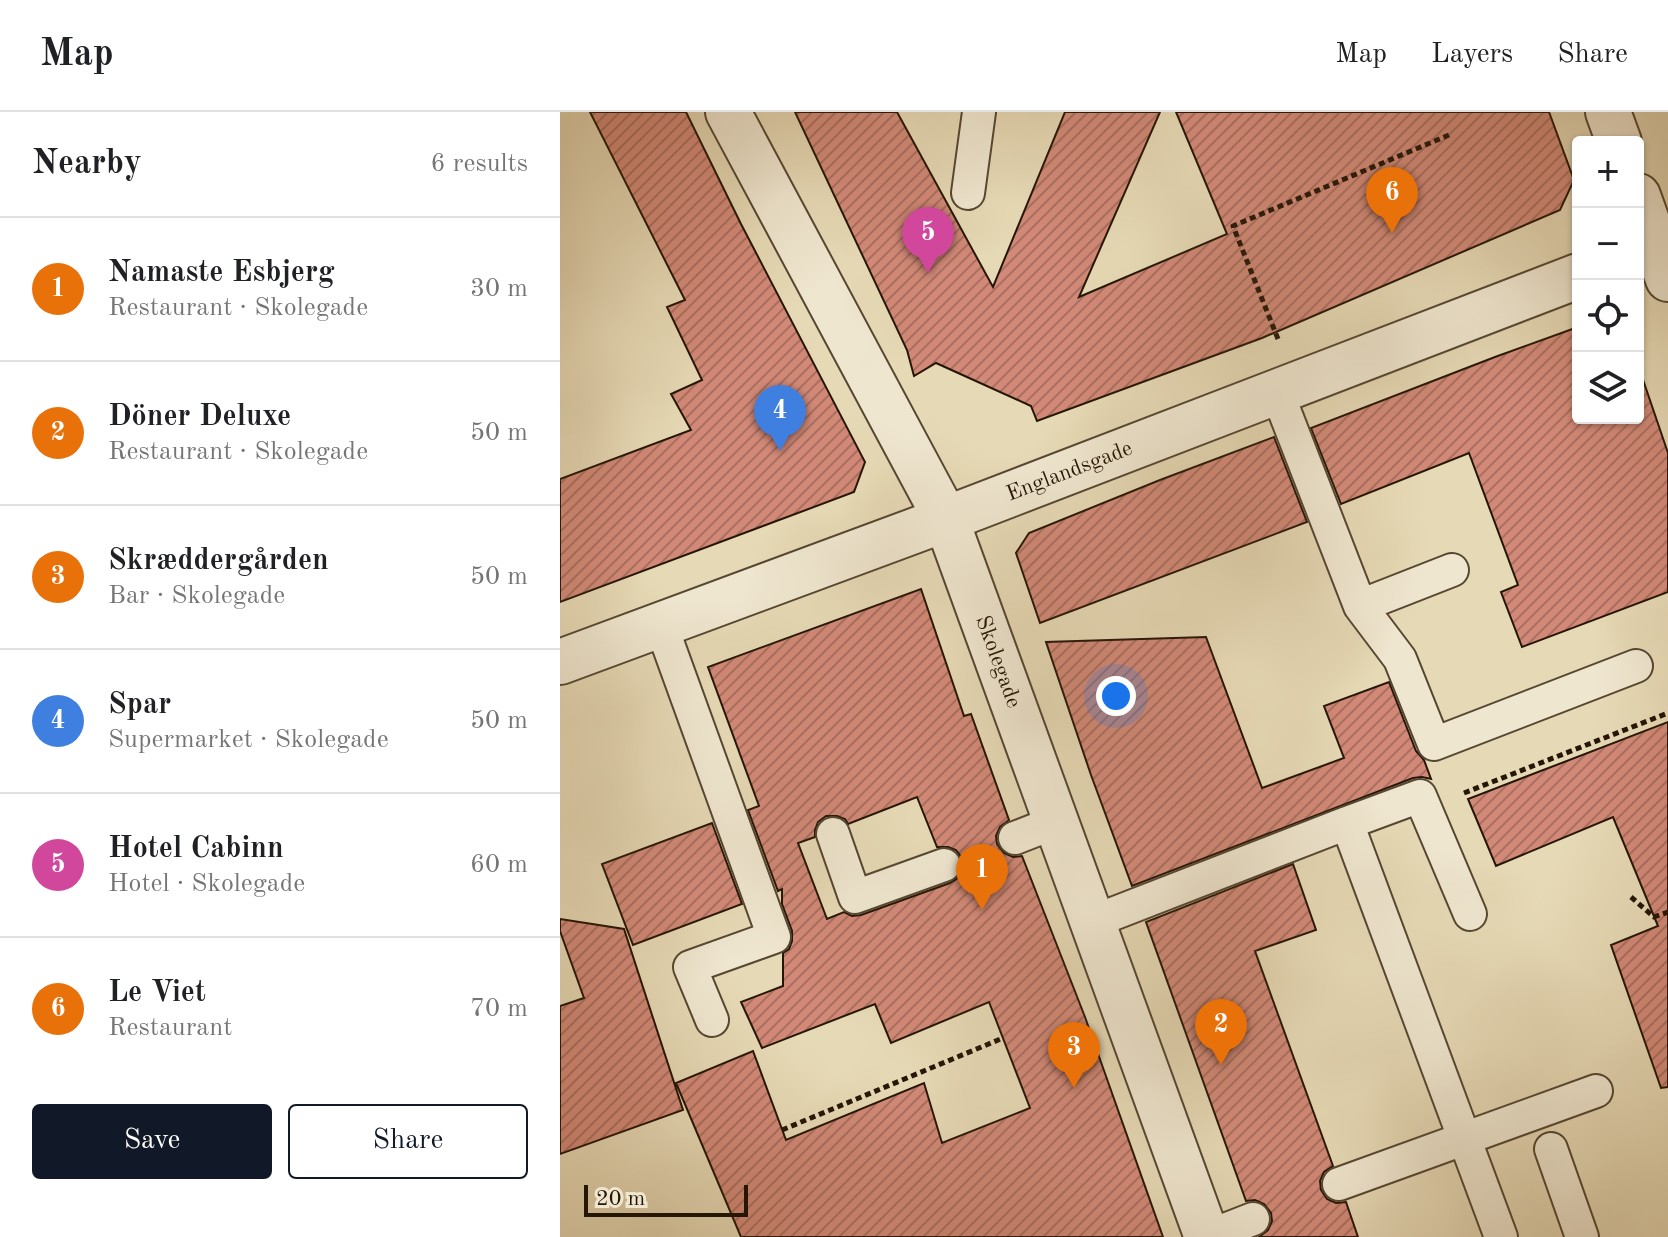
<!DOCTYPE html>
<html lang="en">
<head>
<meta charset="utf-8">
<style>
	:root { --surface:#fff; --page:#f2f2f2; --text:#202124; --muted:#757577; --line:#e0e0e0; --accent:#111827 }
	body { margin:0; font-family:"Old Standard TT",serif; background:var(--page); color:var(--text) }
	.controls { position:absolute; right:24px; top:24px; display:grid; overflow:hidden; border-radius:8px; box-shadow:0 2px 6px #0004 }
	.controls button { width:72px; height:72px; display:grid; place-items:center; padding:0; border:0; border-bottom:2px solid var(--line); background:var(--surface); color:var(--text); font:40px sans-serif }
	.scale { position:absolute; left:24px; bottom:20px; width:164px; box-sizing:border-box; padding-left:8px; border:4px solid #261607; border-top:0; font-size:22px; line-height:28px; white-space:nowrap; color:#261607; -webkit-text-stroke:6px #efe6cf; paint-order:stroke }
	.you { position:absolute; left:556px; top:584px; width:28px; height:28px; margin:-20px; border:6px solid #fff; border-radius:50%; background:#1a73e8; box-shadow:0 0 0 12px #1a73e833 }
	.badge { display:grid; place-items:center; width:52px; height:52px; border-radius:50%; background:var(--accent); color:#fff; font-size:26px; font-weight:700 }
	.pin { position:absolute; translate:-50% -66px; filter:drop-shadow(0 2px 4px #0008) }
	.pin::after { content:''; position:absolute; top:42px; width:28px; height:24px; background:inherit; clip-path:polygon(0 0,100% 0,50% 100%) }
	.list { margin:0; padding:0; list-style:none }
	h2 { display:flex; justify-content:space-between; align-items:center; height:104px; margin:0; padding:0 32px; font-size:34px }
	h2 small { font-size:26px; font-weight:400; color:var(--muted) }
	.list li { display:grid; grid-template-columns:52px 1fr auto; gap:24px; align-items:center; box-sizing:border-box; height:144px; padding:0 32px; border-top:2px solid var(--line) }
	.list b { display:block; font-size:30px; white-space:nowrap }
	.list p { margin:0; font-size:26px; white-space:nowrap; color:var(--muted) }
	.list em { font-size:26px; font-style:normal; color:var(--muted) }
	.actions { display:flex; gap:16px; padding:24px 32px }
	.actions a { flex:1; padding:18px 0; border:2px solid var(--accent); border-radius:8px; text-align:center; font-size:28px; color:var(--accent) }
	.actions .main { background:var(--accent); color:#fff }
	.icon { flex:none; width:44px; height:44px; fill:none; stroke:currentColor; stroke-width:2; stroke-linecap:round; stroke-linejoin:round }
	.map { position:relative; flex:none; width:1108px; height:1125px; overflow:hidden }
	header { display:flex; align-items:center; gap:48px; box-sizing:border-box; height:112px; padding:0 40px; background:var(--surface); border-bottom:2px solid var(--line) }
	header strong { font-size:38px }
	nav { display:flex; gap:44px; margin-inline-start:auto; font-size:28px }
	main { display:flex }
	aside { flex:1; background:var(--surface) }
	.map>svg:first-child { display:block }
	.building { fill:url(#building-hatch); stroke:#261607; stroke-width:2; fill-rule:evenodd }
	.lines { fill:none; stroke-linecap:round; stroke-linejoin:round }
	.service-casing { stroke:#564732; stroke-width:36 }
	.pedestrian-casing { stroke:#564732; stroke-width:48 }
	.minor-casing { stroke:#564732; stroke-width:48 }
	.tertiary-casing { stroke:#564732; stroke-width:48 }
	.path { stroke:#261607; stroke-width:5; stroke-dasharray:6 4; stroke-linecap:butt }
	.service { stroke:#efe6cf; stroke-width:32 }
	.pedestrian { stroke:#efe6cf; stroke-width:44 }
	.minor { stroke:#efe6cf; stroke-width:44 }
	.tertiary { stroke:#efe6cf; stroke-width:44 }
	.labels { text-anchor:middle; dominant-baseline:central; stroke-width:6; stroke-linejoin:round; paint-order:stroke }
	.street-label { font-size:22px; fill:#261607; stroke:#efe6cf }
</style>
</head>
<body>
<header>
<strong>Map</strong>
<nav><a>Map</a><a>Layers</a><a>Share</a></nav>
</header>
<main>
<aside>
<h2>Nearby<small>6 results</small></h2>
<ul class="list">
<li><span class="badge" style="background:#e8710a">1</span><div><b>Namaste Esbjerg</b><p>Restaurant · Skolegade</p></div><em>30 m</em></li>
<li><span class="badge" style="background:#e8710a">2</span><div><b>Döner Deluxe</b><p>Restaurant · Skolegade</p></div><em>50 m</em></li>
<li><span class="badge" style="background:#e8710a">3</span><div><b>Skræddergården</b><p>Bar · Skolegade</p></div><em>50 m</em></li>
<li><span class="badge" style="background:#3f7fe0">4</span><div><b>Spar</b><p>Supermarket · Skolegade</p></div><em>50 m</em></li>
<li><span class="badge" style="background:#d1479c">5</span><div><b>Hotel Cabinn</b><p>Hotel · Skolegade</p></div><em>60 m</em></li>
<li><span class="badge" style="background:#e8710a">6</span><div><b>Le Viet</b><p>Restaurant</p></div><em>70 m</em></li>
</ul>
<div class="actions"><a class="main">Save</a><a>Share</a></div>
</aside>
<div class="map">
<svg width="1108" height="1125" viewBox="0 0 1108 1125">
	<defs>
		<pattern id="building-hatch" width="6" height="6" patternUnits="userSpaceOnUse" patternTransform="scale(2)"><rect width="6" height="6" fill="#d28977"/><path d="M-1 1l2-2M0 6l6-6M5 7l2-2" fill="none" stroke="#aa6f60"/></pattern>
	</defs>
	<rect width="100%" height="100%" fill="#e6d9b5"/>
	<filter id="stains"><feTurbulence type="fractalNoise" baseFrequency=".0025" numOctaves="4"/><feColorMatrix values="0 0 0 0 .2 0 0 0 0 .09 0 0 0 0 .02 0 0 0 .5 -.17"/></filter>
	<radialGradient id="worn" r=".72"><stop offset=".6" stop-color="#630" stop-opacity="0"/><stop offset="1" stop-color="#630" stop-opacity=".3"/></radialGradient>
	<path class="building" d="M30 0H126L181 112 305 350 294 380 0 490V367L131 318 111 282 142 268 107 195 125 188Z
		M235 0H337L433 175 505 0H600L519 185 667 122 616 0H989L1014 68 1000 98 702 226 477 309 471 294 376 251 354 264 347 238Z
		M1018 215V306H1078V253L1094 300 1108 341V480L962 535 941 480 958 473 909 341 781 392 751 316 935 245Z
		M714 325 747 410 480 511 456 441 469 421 600 368Z
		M361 477 404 604 411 602 449 708 440 715 436 724 437 732 444 741 453 745 462 744 525 905 603 1125H181L116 971 193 939 226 1028 364 971 382 1031 470 996 429 890 331 931 315 892 202 936 181 890 223 874V841L229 837 232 829V819L222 792V777L218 779 188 698 199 694 148 555ZM357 685 377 735H388L396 738 402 746 403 756 399 765 390 771 301 803 292 804 284 800 267 807 238 731 255 725V718L258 710 266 704H277L285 707 288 712Z
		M646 525 702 676 784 646 764 594 829 570 856 639 864 648 871 667 862 665 853 666 572 774 531 663 486 530Z
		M1108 610V975L1101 976 1051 833 1098 814 1053 705 936 754 908 687Z
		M152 711 182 792 73 833 42 752Z
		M733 752 756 818 695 839 773 1054 764 1060 760 1069 761 1078 767 1087 776 1091 786 1090 798 1125H699L708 1118 712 1109 711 1101 704 1092 695 1088 686 1089 586 810Z
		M0 807 64 817 123 998 0 1042V894L24 886 0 819Z"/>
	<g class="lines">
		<defs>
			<path id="service" d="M408 81 419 0
				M717 280 800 494 840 547 874 632 1076 554
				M800 494 892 458
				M101 513 214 825 130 855 152 908
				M273 722 295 785 384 753
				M455 726 496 710
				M910 802 860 684 787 711 941 1125
				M532 810 787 711
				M991 1037 1022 1125
				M779 1072 1036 979
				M647 1125 693 1107"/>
			<g id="pedestrian">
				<path d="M1048 0 1059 30"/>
				<path d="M1078 84 1108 167"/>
				<path id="s1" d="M386 407 647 1125"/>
			</g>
			<g id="minor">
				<path d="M1078 141 1108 129"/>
				<path id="s2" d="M0 550 386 407 1018 164"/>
			</g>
			<path id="tertiary" d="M168 0 386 407"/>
		</defs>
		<use href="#service" class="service-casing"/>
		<use href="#pedestrian" class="pedestrian-casing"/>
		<use href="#minor" class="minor-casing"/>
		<use href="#tertiary" class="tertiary-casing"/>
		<path class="path" d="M718 227 673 114 889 23
			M904 681 1108 601
			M1071 785 1094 805 1108 800
			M222 1018 443 926"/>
		<use href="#service" class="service"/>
		<use href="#pedestrian" class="pedestrian"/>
		<use href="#minor" class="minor"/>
		<use href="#tertiary" class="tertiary"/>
	</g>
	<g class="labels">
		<g class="street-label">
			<text stroke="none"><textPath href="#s2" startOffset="544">Englandsgade</textPath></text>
			<text stroke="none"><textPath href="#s1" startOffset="152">Skolegade</textPath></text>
		</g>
	</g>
	<rect width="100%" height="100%" filter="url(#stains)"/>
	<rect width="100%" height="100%" fill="url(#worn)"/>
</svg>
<div class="controls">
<button>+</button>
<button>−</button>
<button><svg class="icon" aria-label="locate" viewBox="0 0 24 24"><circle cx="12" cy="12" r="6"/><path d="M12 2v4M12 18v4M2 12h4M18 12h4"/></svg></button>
<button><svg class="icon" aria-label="layers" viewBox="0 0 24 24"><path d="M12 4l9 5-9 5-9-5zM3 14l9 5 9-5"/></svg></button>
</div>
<div class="scale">20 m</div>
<div class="you"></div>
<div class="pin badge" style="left:422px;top:798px;background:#e8710a">1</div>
<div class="pin badge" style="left:661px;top:953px;background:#e8710a">2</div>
<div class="pin badge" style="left:514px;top:976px;background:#e8710a">3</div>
<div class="pin badge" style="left:220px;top:339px;background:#3f7fe0">4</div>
<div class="pin badge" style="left:368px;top:161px;background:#d1479c">5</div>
<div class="pin badge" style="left:832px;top:121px;background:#e8710a">6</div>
</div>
</main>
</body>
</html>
